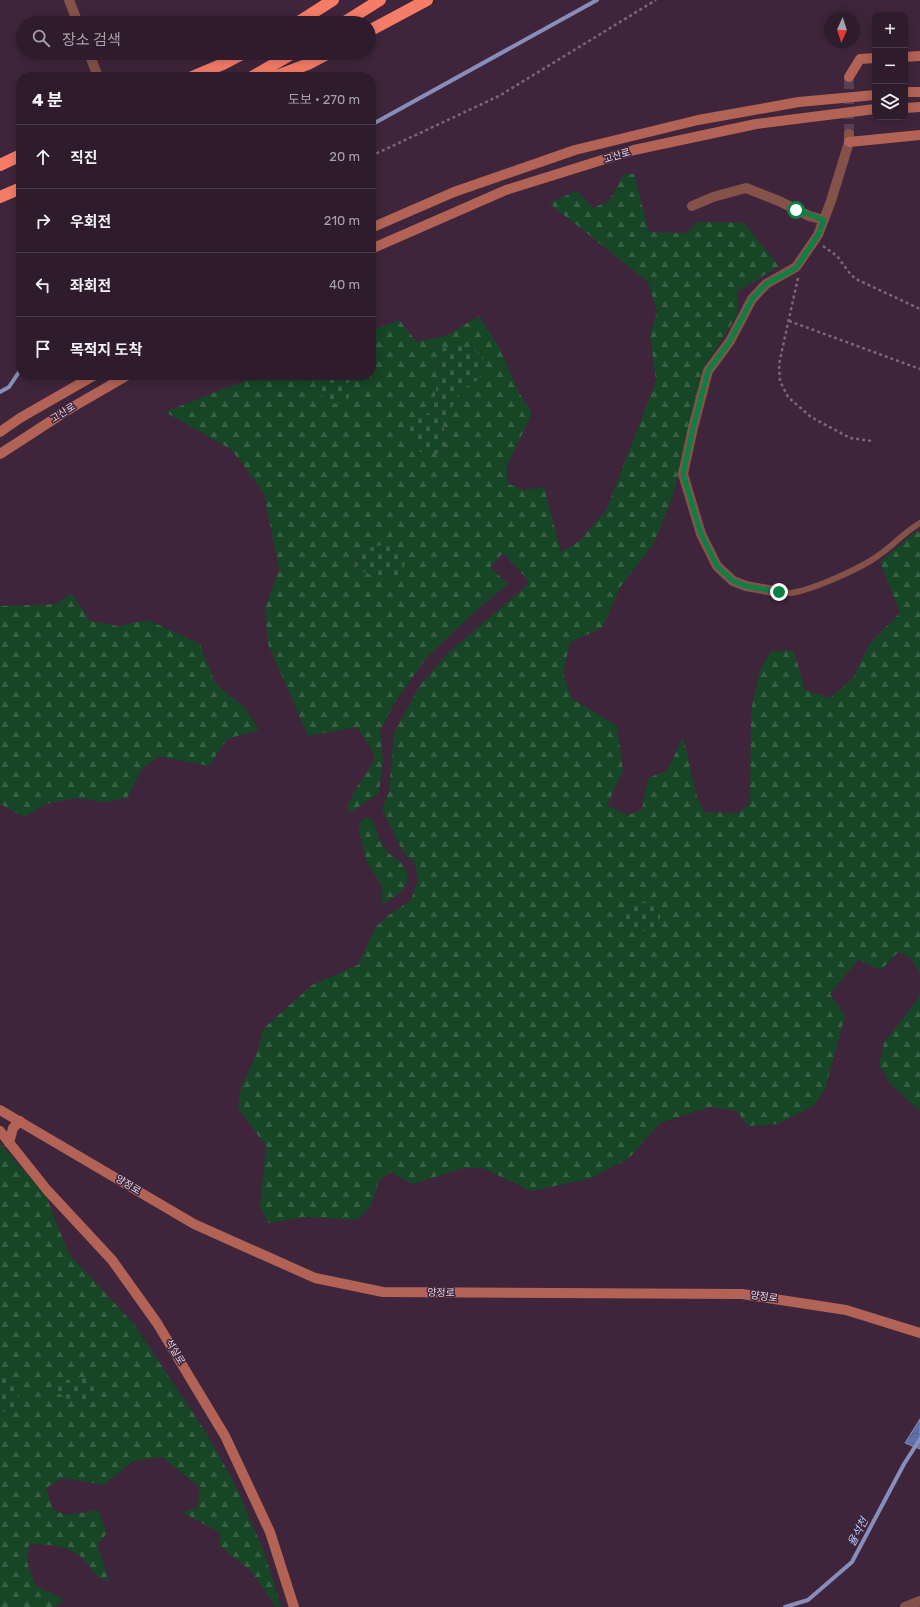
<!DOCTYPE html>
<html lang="ko">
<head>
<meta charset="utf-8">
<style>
	:root { --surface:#2e1c2c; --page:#362534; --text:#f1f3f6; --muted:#a7a1a9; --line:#493a48 }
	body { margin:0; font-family:Rubik,"Noto Sans KR",sans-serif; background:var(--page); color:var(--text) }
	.controls { position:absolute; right:12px; top:12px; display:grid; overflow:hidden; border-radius:8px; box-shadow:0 2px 10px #0003 }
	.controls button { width:36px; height:36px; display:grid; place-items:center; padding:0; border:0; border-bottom:1px solid var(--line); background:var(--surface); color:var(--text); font:20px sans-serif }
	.compass { position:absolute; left:824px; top:12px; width:36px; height:36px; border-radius:50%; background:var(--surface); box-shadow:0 2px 10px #0003; rotate:183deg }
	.stop { position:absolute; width:12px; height:12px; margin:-9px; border:3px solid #0b8043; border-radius:50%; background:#fff }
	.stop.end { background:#0b8043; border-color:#fff; box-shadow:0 1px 4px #0008 }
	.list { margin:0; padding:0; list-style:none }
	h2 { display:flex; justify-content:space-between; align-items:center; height:52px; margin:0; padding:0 16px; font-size:17px }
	h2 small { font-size:13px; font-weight:400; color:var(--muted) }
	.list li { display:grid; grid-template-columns:26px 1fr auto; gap:12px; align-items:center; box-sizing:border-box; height:64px; padding:0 16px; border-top:1px solid var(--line) }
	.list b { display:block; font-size:15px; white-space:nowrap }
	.list em { font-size:13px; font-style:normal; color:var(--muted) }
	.icon { flex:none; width:22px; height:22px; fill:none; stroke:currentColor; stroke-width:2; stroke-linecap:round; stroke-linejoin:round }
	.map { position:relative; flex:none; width:920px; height:1607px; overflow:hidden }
	.search { position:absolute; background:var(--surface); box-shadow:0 2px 10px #0003; left:16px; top:16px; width:360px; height:44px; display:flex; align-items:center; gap:10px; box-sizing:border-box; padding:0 14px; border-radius:22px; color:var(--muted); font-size:15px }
	.panel { position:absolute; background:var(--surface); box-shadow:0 2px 10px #0003; left:16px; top:72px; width:360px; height:308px; border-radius:16px }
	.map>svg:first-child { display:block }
	.forest { fill:url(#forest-firs); fill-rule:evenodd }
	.cemetery { fill:url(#cemetery-stones) }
	.water { fill:url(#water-waves); stroke:#878ebb }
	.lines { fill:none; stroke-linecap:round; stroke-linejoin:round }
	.stream { stroke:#878ebb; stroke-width:4 }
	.street-tunnel { stroke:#574054; stroke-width:10; stroke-dasharray:10 5; stroke-linecap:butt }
	.path { stroke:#7c6679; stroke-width:2.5; stroke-dasharray:3 3; stroke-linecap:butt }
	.lane { stroke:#845249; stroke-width:6 }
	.street { stroke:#845249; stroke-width:10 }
	.secondary { stroke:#b26355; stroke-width:10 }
	.highway { stroke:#f57c67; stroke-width:12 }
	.route { stroke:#0b8043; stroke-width:5 }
	.labels { text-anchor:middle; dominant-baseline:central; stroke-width:3; stroke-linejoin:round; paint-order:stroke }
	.street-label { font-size:10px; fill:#e6d6e4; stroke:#3e253b }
	.water-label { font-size:11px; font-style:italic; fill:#b9c9fc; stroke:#3e253b }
</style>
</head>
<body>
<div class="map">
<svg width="920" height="1607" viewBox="0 0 920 1607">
	<defs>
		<pattern id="forest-firs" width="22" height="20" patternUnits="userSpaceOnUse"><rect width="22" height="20" fill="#164626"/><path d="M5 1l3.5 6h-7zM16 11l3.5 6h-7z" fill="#386045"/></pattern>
		<pattern id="cemetery-stones" width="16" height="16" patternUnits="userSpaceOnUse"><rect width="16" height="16" fill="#164626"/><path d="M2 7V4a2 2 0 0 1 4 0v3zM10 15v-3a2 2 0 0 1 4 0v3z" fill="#386045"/></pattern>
		<pattern id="water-waves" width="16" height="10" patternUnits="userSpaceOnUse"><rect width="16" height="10" fill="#5e6fa9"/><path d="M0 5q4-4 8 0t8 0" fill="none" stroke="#535a7c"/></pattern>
	</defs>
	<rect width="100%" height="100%" fill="#3e253b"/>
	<path class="forest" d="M624 174H634L649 232 687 233 697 222 744 223 779 266 737 292 738 314 703 370 673 496 654 543 621 586 602 628 570 642 563 674 572 699 617 726 623 771 607 805 628 815 642 810 648 778 667 771 683 737 697 797 704 812 739 813 750 802 751 711 760 670 771 651H794L805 690 830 698 853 678 870 643 900 613 880 562 912 534 920 531V973L910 957 898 952 881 970 858 960 830 994 845 1016 825 1089 814 1106 778 1124 748 1126 737 1111 710 1107 660 1123 628 1159 589 1179 531 1191 483 1168H463L413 1184 390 1172 379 1180 371 1206 357 1220 308 1217 268 1223 260 1206 266 1146 238 1108 241 1087 257 1053 263 1029 312 985 358 965 375 928 386 917 411 900 418 879 414 862 403 852 382 809 389 792 394 733 420 685 449 652 524 588 529 581 503 553 490 567 508 584 479 608 426 658 394 704 380 731 383 760 379 793 351 812 347 807 355 790 375 760 370 747 357 727 308 736 268 644 265 609 279 569 264 494 232 450 165 412 259 375H336L317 385 350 389 348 375H371V331L399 320 417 342 447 335 479 316 499 347 519 393 532 413 507 466V483L524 490 544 487 561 552 578 542 606 511 656 381 650 336 657 311 648 282 549 203 577 191 593 208 609 201ZM441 359 477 380C469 386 458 391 454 401 450 410 449 414 442 423L447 439 440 454 423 414 432 413ZM374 546 359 569 351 559Z
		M72 594 90 621 118 626 148 620 200 644 215 683 245 708 259 730 227 739 209 766 159 756 142 769 127 798 106 802 75 798 46 804 24 817 0 804V606L56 604Z
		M365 817 371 818C376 828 380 843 387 851 390 855 395 858 399 861 419 882 399 894 382 905V886L367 862 359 832 360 823Z
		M920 996V1111L890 1084 879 1065 884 1043Z
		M0 1143 46 1196 69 1254 133 1323 207 1434 236 1486 264 1552 281 1607H276L251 1571 220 1546V1533L182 1512 198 1507 199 1487 162 1457 133 1461 104 1485 62 1478 46 1488 53 1510 67 1515 98 1510 107 1533 97 1545 109 1581C94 1579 89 1562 77 1554 62 1545 45 1544 29 1544L27 1562 35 1585 64 1600 54 1607H0V1413H2L7 1376 0 1377Z"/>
	<path class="cemetery" d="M457 345 474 349 483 357C485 385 471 379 456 398 453 403 453 408 450 413 448 416 445 420 442 423L447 439 440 454 420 452 406 431 411 419 423 414 432 413 443 348Z
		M336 375H348L350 389 348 399C332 409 322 401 317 385Z
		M389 545 401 552 406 560 403 569 396 579C376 577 364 576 351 559L374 546Z
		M638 902H651L660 911V920L654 933 635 929 623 915 624 907Z
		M7 1376 17 1384 18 1397 17 1406 0 1413V1377Z
		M85 1378 96 1381 99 1393 95 1401C78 1406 64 1399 51 1387L66 1380Z"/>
	<path class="water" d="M920 1419V1449L905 1443Z"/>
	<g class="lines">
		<path class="stream" d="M371 125 597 0
			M0 392 9 387 21 369
			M785 1607 808 1600 852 1562 904 1464 920 1439"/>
		<path class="street-tunnel" d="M849 134V77"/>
		<path class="path" d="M371 156 499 96 656 0
			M823 246 837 256 851 275 858 280 920 309
			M798 278 779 364 780 381 788 397 811 417 850 438 872 441
			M789 321 920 369"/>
		<path class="lane" d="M779 592C783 592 788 593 791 593 812 590 862 568 879 555 894 545 903 533 920 523"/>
		<path class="street" d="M69 0 78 23
			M89 53 98 77
			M692 206 713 197 746 188 779 201 809 216 824 220
			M779 592 746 586 733 581 717 566 701 534 683 474 693 428 708 371 730 341 752 299 766 284 796 267 818 235 831 201 849 142V134
			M905 1607 920 1601"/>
		<path class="secondary" d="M905 57 920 56
			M849 77 860 59 875 58
			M905 92H920
			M905 108 920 107
			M849 142 920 135
			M371 228 454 192 575 150 698 120 799 102 875 95
			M371 249 506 190 634 150 756 124 875 109
			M0 432 20 418 95 375
			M0 454 71 408 128 375
			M0 1110 194 1224 315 1278 383 1292 742 1294 846 1310 920 1333
			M0 1131 47 1190 112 1260 157 1323 225 1436 270 1532 294 1607
			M9 1143 13 1128 20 1121"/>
		<path class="highway" d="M297 23 333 0
			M343 23 380 0
			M369 31 427 0
			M192 77 223 64 244 53
			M252 77 293 53
			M274 77 308 64 329 53
			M0 165 21 155
			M0 197 21 188"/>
	</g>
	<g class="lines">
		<path class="route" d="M779 592 746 586 733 581 717 566 701 534 683 474 693 428 708 371 730 341 752 299 766 284 796 268 818 235 824 220 796 210"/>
	</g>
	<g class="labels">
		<g class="street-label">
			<text transform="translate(617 156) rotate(-17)">고산로</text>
			<text transform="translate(63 413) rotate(-32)">고산로</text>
			<text transform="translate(128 1185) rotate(31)">양정로</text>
			<text transform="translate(441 1293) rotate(1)">양정로</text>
			<text transform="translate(764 1297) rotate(8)">양정로</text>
			<text transform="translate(175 1352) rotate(59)">석실로</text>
		</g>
		<g class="water-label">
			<text transform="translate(858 1532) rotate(-62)">율석천</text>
		</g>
	</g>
</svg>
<div class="controls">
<button>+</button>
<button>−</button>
<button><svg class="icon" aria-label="layers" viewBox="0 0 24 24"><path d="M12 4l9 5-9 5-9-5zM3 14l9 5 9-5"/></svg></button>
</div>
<svg class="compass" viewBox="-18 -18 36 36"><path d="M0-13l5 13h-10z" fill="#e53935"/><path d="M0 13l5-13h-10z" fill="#a7a1a9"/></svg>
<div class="stop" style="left:796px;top:210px"></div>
<div class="stop end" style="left:779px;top:592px"></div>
<div class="search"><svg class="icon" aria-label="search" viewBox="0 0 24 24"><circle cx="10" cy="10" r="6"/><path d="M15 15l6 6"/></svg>장소 검색</div>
<section class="panel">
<h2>4 분<small>도보 · 270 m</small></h2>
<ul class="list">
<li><svg class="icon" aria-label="ahead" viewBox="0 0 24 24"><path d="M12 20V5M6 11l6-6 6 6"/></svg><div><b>직진</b></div><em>20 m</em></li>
<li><svg class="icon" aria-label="right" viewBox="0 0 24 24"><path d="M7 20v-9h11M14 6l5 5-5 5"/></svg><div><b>우회전</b></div><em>210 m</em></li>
<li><svg class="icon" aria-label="left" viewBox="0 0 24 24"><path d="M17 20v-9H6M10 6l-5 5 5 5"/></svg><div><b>좌회전</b></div><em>40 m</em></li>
<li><svg class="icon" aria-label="arrive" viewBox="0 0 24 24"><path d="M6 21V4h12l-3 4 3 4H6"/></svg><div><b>목적지 도착</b></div></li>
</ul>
</section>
</div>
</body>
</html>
